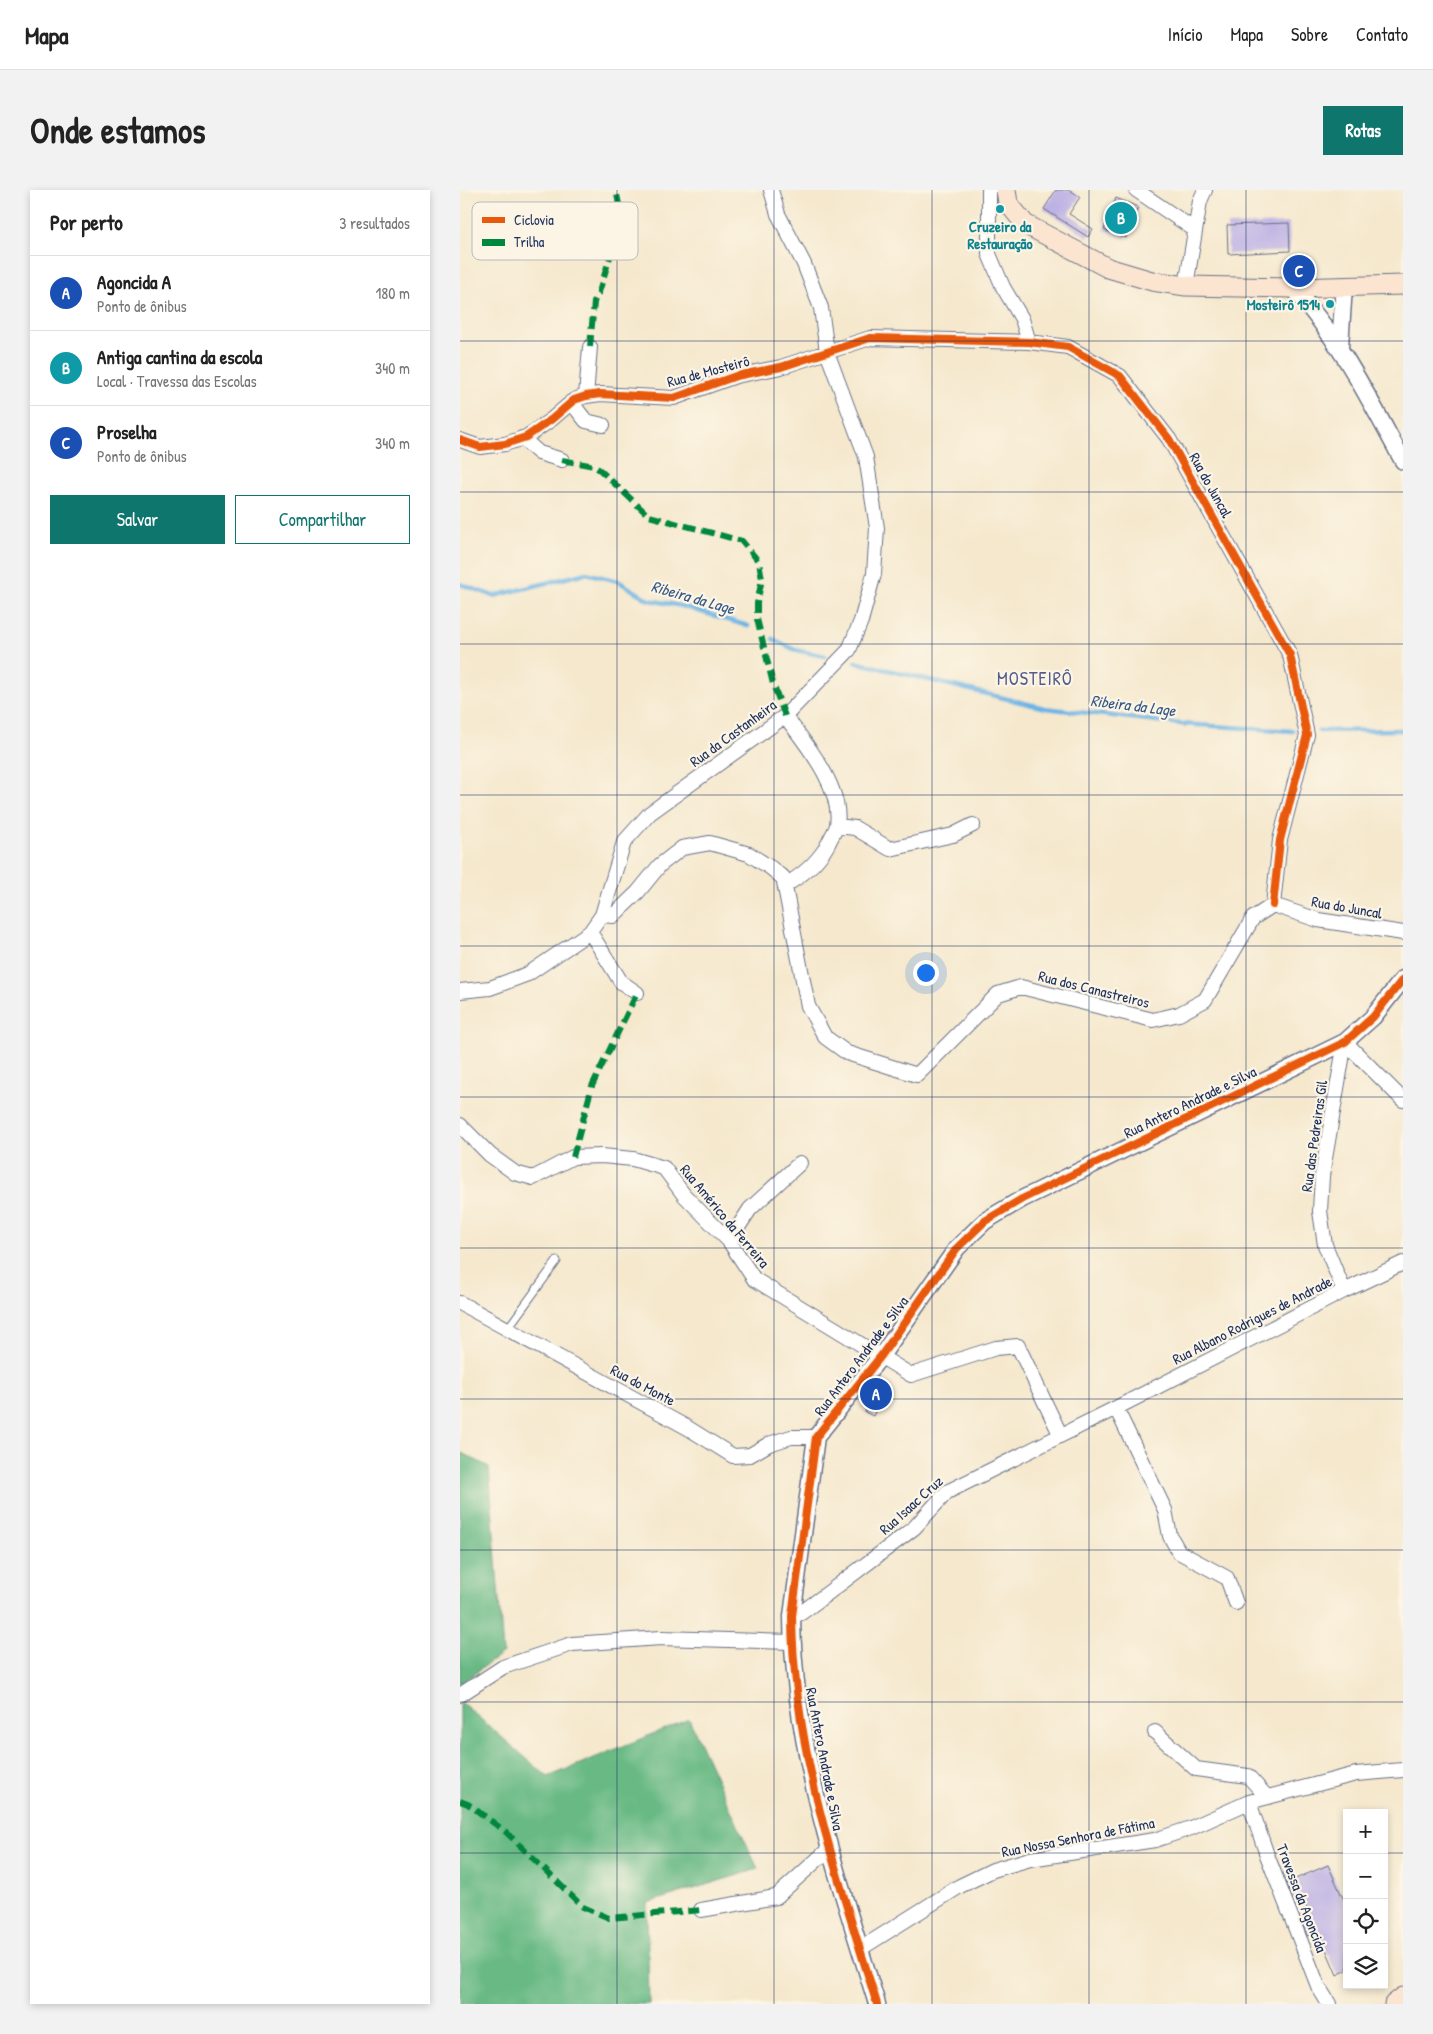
<!DOCTYPE html>
<html lang="pt">
<head>
<meta charset="utf-8">
<style>
	:root { --surface:#fff; --page:#f2f2f2; --text:#222; --muted:#767676; --line:#e0e0e0; --accent:#0f766e }
	body { margin:0; font-family:"Patrick Hand",sans-serif; background:var(--page); color:var(--text) }
	.controls { position:absolute; right:15px; bottom:15px; display:grid; overflow:hidden; border-radius:0px; box-shadow:0 2px 8px #0003 }
	.controls button { width:45px; height:45px; display:grid; place-items:center; padding:0; border:0; border-bottom:1px solid var(--line); background:var(--surface); color:var(--text); font:25px sans-serif }
	.you { position:absolute; left:465px; top:782px; width:18px; height:18px; margin:-12px; border:4px solid #fff; border-radius:50%; background:#1a73e8; box-shadow:0 0 0 8px #1a73e833 }
	.badge { display:grid; place-items:center; width:32px; height:32px; border-radius:50%; background:var(--accent); color:#fff; font-size:16px; font-weight:700 }
	.pin { position:absolute; translate:-50% -50%; border:2px solid #fff; box-shadow:0 1px 5px #0006 }
	.list { margin:0; padding:0; list-style:none }
	h2 { display:flex; justify-content:space-between; align-items:center; height:65px; margin:0; padding:0 20px; font-size:21px }
	h2 small { font-size:16px; font-weight:400; color:var(--muted) }
	.list li { display:grid; grid-template-columns:32px 1fr auto; gap:15px; align-items:center; box-sizing:border-box; height:75px; padding:0 20px; border-top:1px solid var(--line) }
	.list b { display:block; font-size:19px; white-space:nowrap }
	.list p { margin:0; font-size:16px; white-space:nowrap; color:var(--muted) }
	.list em { font-size:16px; font-style:normal; color:var(--muted) }
	.actions { display:flex; gap:10px; padding:15px 20px }
	.actions a { flex:1; padding:11px 0; border:1px solid var(--accent); border-radius:0px; text-align:center; font-size:18px; color:var(--accent) }
	.actions .main { background:var(--accent); color:#fff }
	.icon { flex:none; width:28px; height:28px; fill:none; stroke:currentColor; stroke-width:2; stroke-linecap:round; stroke-linejoin:round }
	.map { position:relative; flex:none; width:943px; height:1814px; overflow:hidden; border-radius:0px }
	header { display:flex; align-items:center; gap:30px; box-sizing:border-box; height:70px; padding:0 25px; background:var(--surface); border-bottom:1px solid var(--line) }
	header strong { font-size:24px }
	nav { display:flex; gap:28px; margin-inline-start:auto; font-size:18px }
	.intro { display:flex; align-items:center; justify-content:space-between; box-sizing:border-box; height:120px; padding:0 30px }
	h1 { margin:0; font-size:35px }
	.button { padding:12px 22px; border-radius:0px; background:var(--accent); color:#fff; font-size:18px; font-weight:700 }
	main { display:flex; gap:30px; padding:0 30px }
	aside { flex:1; background:var(--surface); border-radius:0px; box-shadow:0 2px 8px #0003 }
	.map>svg:first-child { display:block }
	.forest { fill:#68b984; stroke:#427471 }
	.lines { fill:none; stroke-linecap:round; stroke-linejoin:round }
	.stream { stroke:#6cb4e4; stroke-width:4.5 }
	.building { fill:#baaee4 }
	.service-casing { stroke:#677085; stroke-width:9 }
	.minor-casing { stroke:#677085; stroke-width:16 }
	.tertiary-casing { stroke:#677085; stroke-width:19 }
	.secondary-casing { stroke:#677085; stroke-width:21 }
	.service { stroke:#fff; stroke-width:7 }
	.minor { stroke:#fff; stroke-width:14 }
	.tertiary { stroke:#fff; stroke-width:16 }
	.secondary { stroke:#fce5d0; stroke-width:19 }
	.quiet { stroke:#00873e; stroke-width:6; stroke-dasharray:12 6; stroke-linecap:butt }
	.cycleway-casing { stroke:#fcf5e5; stroke-width:11 }
	.cycleway { stroke:#e8590c; stroke-width:8 }
	.grid { fill:none; stroke:#1b2f5e; stroke-width:1; stroke-opacity:0.55 }
	.culture-dot { fill:#0f9aa8; stroke:#fcf5e5; stroke-width:2 }
	.labels { text-anchor:middle; dominant-baseline:central; stroke-width:4.5; stroke-linejoin:round; paint-order:stroke }
	.culture-label { font-size:15px; font-weight:bold; fill:#0d838f; stroke:#fcf5e5 }
	.street-label { font-size:15px; fill:#1b2f5e; stroke:#fcf5e5 }
	.water-label { font-size:16px; font-style:italic; fill:#335786; stroke:#fcf5e5 }
	.quarter-label { font-size:18px; letter-spacing:1px; fill:#535b8d; stroke:#fcf5e5 }
	.key { fill:#fcf5e5; stroke:#b8babc; stroke-width:1 }
	.key-label { font-size:14px; fill:#1b2f5e }
</style>
</head>
<body>
<header>
<strong>Mapa</strong>
<nav><a>Início</a><a>Mapa</a><a>Sobre</a><a>Contato</a></nav>
</header>
<div class="intro"><h1>Onde estamos</h1><a class="button">Rotas</a></div>
<main>
<aside>
<h2>Por perto<small>3 resultados</small></h2>
<ul class="list">
<li><span class="badge" style="background:#1a4fb4">A</span><div><b>Agoncida A</b><p>Ponto de ônibus</p></div><em>180 m</em></li>
<li><span class="badge" style="background:#0f9aa8">B</span><div><b>Antiga cantina da escola</b><p>Local · Travessa das Escolas</p></div><em>340 m</em></li>
<li><span class="badge" style="background:#1a4fb4">C</span><div><b>Proselha</b><p>Ponto de ônibus</p></div><em>340 m</em></li>
</ul>
<div class="actions"><a class="main">Salvar</a><a>Compartilhar</a></div>
</aside>
<div class="map">
<svg width="943" height="1814" viewBox="0 0 943 1814">
	<rect width="100%" height="100%" fill="#fcf5e5"/>
	<filter id="ink" filterUnits="userSpaceOnUse"><feTurbulence type="fractalNoise" baseFrequency=".02" numOctaves="2"/><feDisplacementMap in="SourceGraphic" scale="10" xChannelSelector="R" yChannelSelector="G"/><feConvolveMatrix kernelMatrix="1 2 1 2 8 2 1 2 1" color-interpolation-filters="sRGB"/></filter>
	<filter id="wash" filterUnits="userSpaceOnUse"><feTurbulence type="fractalNoise" baseFrequency=".0096" numOctaves="4" result="noise"/><feDisplacementMap in="SourceGraphic" scale="20" xChannelSelector="R" yChannelSelector="G"/><feGaussianBlur stdDeviation="1.12" result="paint"/><feColorMatrix in="noise" values="0 0 0 0 0 0 0 0 0 0 0 0 0 0 0 0 0 1.4 0 .05"/><feComposite in="paint" operator="in"/></filter>
	<g filter="url(#wash)">
		<rect width="100%" height="100%" fill="#f5e8cd"/>
		<path class="forest" d="M0 1262 29 1277 43 1463 0 1494Z
			M2 1513 88 1587 229 1529 298 1679 187 1713 189 1814H0V1515Z"/>
		<g class="lines">
			<path class="stream" d="M0 394 34 406 126 383 158 391 189 410 222 416 288 436
				M313 449 335 460 365 466
				M395 472 585 518 721 534 833 541
				M859 541 943 540"/>
		</g>
		<g id="blocks">
			<path class="building" d="M596 0H610L620 7 609 24 633 39 628 47 584 19Z
				M656 8 678 17 666 48 644 40Z
				M829 33 830 61 768 64 767 35Z
				M409 1214 417 1218 413 1226 405 1222Z
				M868 1675 887 1717V1780L877 1785 858 1741 847 1746 840 1727 849 1723 844 1712 835 1716 826 1693Z"/>
		</g>
	</g>
	<g filter="url(#ink)">
		<use href="#blocks" fill-opacity="0" stroke="#677085" stroke-width="1"/>
		<g class="lines">
			<defs>
				<path id="service" d="M48 1138 97 1071"/>
				<path id="minor" d="M529 0V64L543 97 562 129 569 152
					M676 0 735 40
					M726 96 740 11 745 0
					M126 206 130 157
					M111 212 126 231 143 235
					M62 248 79 263 102 270
					M0 250 20 257 45 254 66 247 92 229 114 210 126 206 140 204 214 208 276 186 321 177 410 148 569 152 608 157 660 186 709 249 830 465 847 545 820 650 813 715
					M377 636 395 638 430 659 493 645 513 635
					M323 687 348 816 365 847 387 863 457 885 538 804 561 797 693 830 719 824 745 810 793 728 813 715
					M813 715 858 730 943 743
					M142 725 153 726 178 702 200 675 222 658 250 653 289 664 311 678 329 693C345 683 360 670 369 652 371 647 376 640 377 635 383 598 346 554 325 526
					M130 742 161 792 177 803
					M0 801 30 798 68 784 130 742 142 725 164 652 190 623 325 526 389 460 401 431 414 384 417 338 406 267 367 162 361 118 344 74 318 24 311 0
					M885 852 943 910
					M0 935 30 965 55 983 73 988 113 967 142 966 173 969 204 978 224 1005 269 1051 294 1089 451 1185 536 1158 558 1156 600 1244
					M269 1051 290 1019 340 973
					M884 1101 865 1055 860 1021 862 986 885 852
					M0 1113 228 1238 273 1266 290 1265 309 1254 331 1247H356
					M656 1218 705 1320 710 1346 719 1362 767 1388 776 1413
					M332 1426 341 1423 364 1406 454 1338 487 1302 656 1218 884 1101 943 1073
					M0 1505 43 1477 112 1454 201 1448 332 1452
					M695 1542 736 1579 788 1586 807 1607
					M789 1612 807 1665 858 1796 869 1814
					M241 1720 316 1707 369 1659
					M400 1759 500 1696 533 1680 570 1669 695 1650 731 1638 789 1612 896 1584 943 1580"/>
				<path id="tertiary" d="M833 98C880 149 910 211 943 271
					M880 157 884 96
					M417 1814C378 1687 333 1560 332 1426L356 1247 421 1166 497 1058 525 1031 562 1009 885 852 913 827 943 789"/>
				<path id="secondary" d="M546 0 548 13 565 34 648 78 692 91 726 96 833 98 943 95
					M934 1814 943 1807"/>
			</defs>
			<use href="#service" class="service-casing"/>
			<use href="#minor" class="minor-casing"/>
			<use href="#tertiary" class="tertiary-casing"/>
			<use href="#secondary" class="secondary-casing"/>
			<use href="#service" class="service"/>
			<use href="#minor" class="minor"/>
			<use href="#tertiary" class="tertiary"/>
			<use href="#secondary" class="secondary"/>
			<path class="quiet" d="M130 157 134 112 139 102 150 67 160 19 156 0
				M102 270 134 276 140 280 189 326 282 351 299 372 302 389 297 413V429L313 494 325 526
				M113 967 132 896 177 803
				M0 1611 8 1614 46 1642 123 1717 149 1728 241 1720"/>
			<defs>
				<path id="cycleway" d="M0 250 20 257 45 254 66 247 92 229 114 210 126 206 140 204 214 208 276 186 321 177 410 148 569 152 608 157 660 186 709 249 830 465 847 545 820 650 813 715
					M417 1814C378 1687 333 1560 332 1426L356 1247 421 1166 497 1058 525 1031 562 1009 885 852 913 827 943 789"/>
			</defs>
			<use href="#cycleway" class="cycleway-casing"/>
			<use href="#cycleway" class="cycleway"/>
		</g>
	</g>
	<path class="grid" d="M157 0V1814M314 0V1814M472 0V1814M629 0V1814M786 0V1814M0 151H943M0 302H943M0 454H943M0 605H943M0 756H943M0 907H943M0 1058H943M0 1209H943M0 1360H943M0 1512H943M0 1663H887M924 1663H943"/>
	<g class="culture-dot">
		<circle cx="540" cy="19" r="5"/>
		<circle cx="870" cy="114" r="5"/>
	</g>
	<g class="labels">
		<g class="culture-label">
			<text x="540" y="36">Cruzeiro da<tspan x="540" dy="17">Restauração</tspan></text>
			<text x="860" y="114" text-anchor="end">Mosteirô 1514</text>
		</g>
		<g class="street-label">
			<text transform="translate(248 181) rotate(-15)">Rua de Mosteirô</text>
			<text transform="translate(751 295) rotate(61)">Rua do Juncal</text>
			<text transform="translate(273 543) rotate(-36)">Rua da Castanheira</text>
			<text transform="translate(887 717) rotate(10)">Rua do Juncal</text>
			<text transform="translate(634 799) rotate(14)">Rua dos Canastreiros</text>
			<text transform="translate(730 912) rotate(-26)">Rua Antero Andrade e Silva</text>
			<text transform="translate(854 946) rotate(-82)">Rua das Pedreiras Gil</text>
			<text transform="translate(265 1026) rotate(50)">Rua Américo da Ferreira</text>
			<text transform="translate(792 1130) rotate(-27)">Rua Albano Rodrigues de Andrade</text>
			<text transform="translate(401 1166) rotate(-53)">Rua Antero Andrade e Silva</text>
			<text transform="translate(183 1195) rotate(28)">Rua do Monte</text>
			<text transform="translate(451 1315) rotate(-42)">Rua Isaac Cruz</text>
			<text transform="translate(365 1569) rotate(79)">Rua Antero Andrade e Silva</text>
			<text transform="translate(618 1647) rotate(-11)">Rua Nossa Senhora de Fátima</text>
			<text transform="translate(842 1708) rotate(69)">Travessa da Agoncida</text>
		</g>
		<g class="water-label">
			<text transform="translate(233 407) rotate(16)">Ribeira da Lage</text>
			<text transform="translate(673 515) rotate(7)">Ribeira da Lage</text>
		</g>
		<g class="quarter-label">
			<text x="575" y="488">MOSTEIRÔ</text>
		</g>
	</g>
	<rect x="12" y="12" width="166" height="58" rx="8" class="key"/>
	<rect x="22" y="27" width="23" height="6" fill="#e8590c"/>
	<rect x="22" y="49" width="23" height="7" fill="#00873e"/>
	<g class="key-label">
		<text x="54" y="35">Ciclovia</text>
		<text x="54" y="57">Trilha</text>
	</g>
</svg>
<div class="controls">
<button>+</button>
<button>−</button>
<button><svg class="icon" aria-label="locate" viewBox="0 0 24 24"><circle cx="12" cy="12" r="6"/><path d="M12 2v4M12 18v4M2 12h4M18 12h4"/></svg></button>
<button><svg class="icon" aria-label="layers" viewBox="0 0 24 24"><path d="M12 4l9 5-9 5-9-5zM3 14l9 5 9-5"/></svg></button>
</div>
<div class="you"></div>
<div class="pin badge" style="left:416px;top:1204px;background:#1a4fb4">A</div>
<div class="pin badge" style="left:661px;top:28px;background:#0f9aa8">B</div>
<div class="pin badge" style="left:839px;top:81px;background:#1a4fb4">C</div>
</div>
</main>
</body>
</html>
